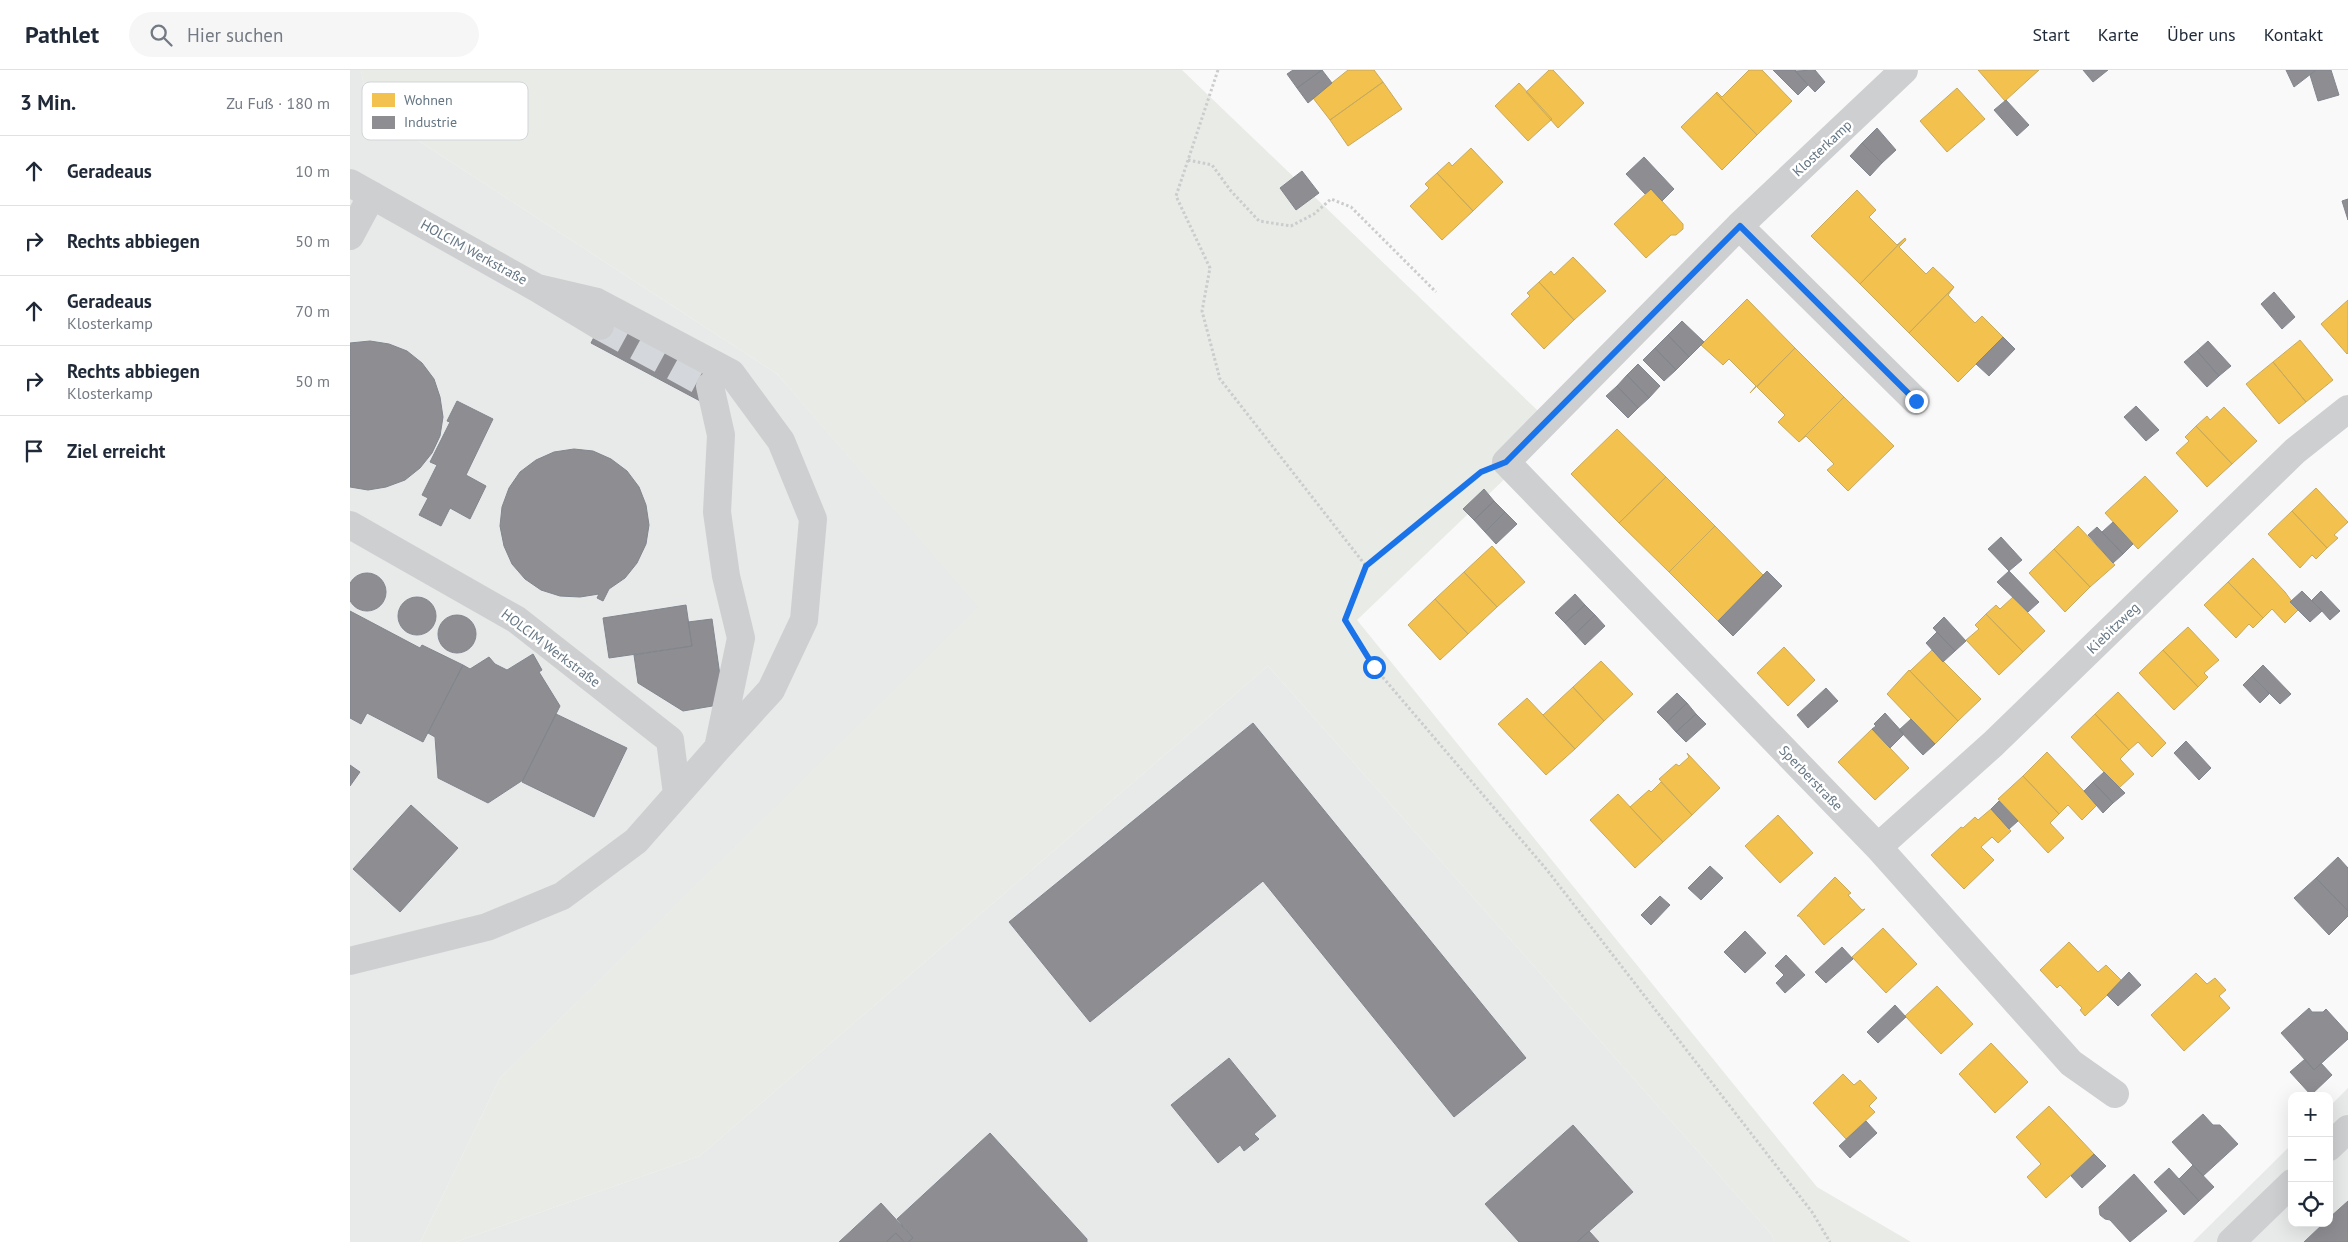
<!DOCTYPE html>
<html lang="de">
<head>
<meta charset="utf-8">
<style>
	:root { --surface:#fff; --page:#f6f6f7; --text:#1f2937; --muted:#747a83; --line:#e0e1e3 }
	body { margin:0; font-family:"PT Sans",sans-serif; background:var(--page); color:var(--text) }
	.controls { position:absolute; right:15px; bottom:15px; display:grid; overflow:hidden; border-radius:10px; box-shadow:0 5px 20px #0002 }
	.controls button { width:45px; height:45px; display:grid; place-items:center; padding:0; border:0; border-bottom:1px solid var(--line); background:var(--surface); color:var(--text); font:25px sans-serif }
	.stop { position:absolute; width:15px; height:15px; margin:-11px; border:4px solid #1a73e8; border-radius:50%; background:#fff }
	.stop.end { background:#1a73e8; border-color:#fff; box-shadow:0 1px 5px #0008 }
	.list { margin:0; padding:0; list-style:none }
	h2 { display:flex; justify-content:space-between; align-items:center; height:65px; margin:0; padding:0 20px; font-size:21px }
	h2 small { font-size:16px; font-weight:400; color:var(--muted) }
	.list li { display:grid; grid-template-columns:32px 1fr auto; gap:15px; align-items:center; box-sizing:border-box; height:70px; padding:0 20px; border-top:1px solid var(--line) }
	.list b { display:block; font-size:19px; white-space:nowrap }
	.list p { margin:0; font-size:16px; white-space:nowrap; color:var(--muted) }
	.list em { font-size:16px; font-style:normal; color:var(--muted) }
	.icon { flex:none; width:28px; height:28px; fill:none; stroke:currentColor; stroke-width:2; stroke-linecap:round; stroke-linejoin:round }
	.map { position:relative; flex:none; width:1998px; height:1172px; overflow:hidden }
	header { display:flex; align-items:center; gap:30px; box-sizing:border-box; height:70px; padding:0 25px; background:var(--surface); border-bottom:1px solid var(--line) }
	header strong { font-size:24px }
	nav { display:flex; gap:28px; margin-inline-start:auto; font-size:18px }
	.search { width:350px; height:45px; background:var(--page); display:flex; align-items:center; gap:12px; box-sizing:border-box; padding:0 18px; border-radius:28px; color:var(--muted); font-size:19px }
	main { display:flex }
	aside { flex:1; background:var(--surface) }
	.map>svg:first-child { display:block }
	.built { fill:#e8e9e9 }
	.green { fill:#e8ebe6 }
	.homes { fill:#f2c14e; stroke:#c8aa5e }
	.industry { fill:#8d8d92; stroke:#81868e }
	.lines { fill:none; stroke-linecap:round; stroke-linejoin:round }
	.minor-tunnel { stroke:#d4d8dc; stroke-width:28; stroke-dasharray:28 14; stroke-linecap:butt }
	.path { stroke:#cbcccd; stroke-width:3; stroke-dasharray:2.5 2.5; stroke-linecap:butt }
	.minor { stroke:#cecfd0; stroke-width:28 }
	.route { stroke:#1a73e8; stroke-width:6 }
	.labels { text-anchor:middle; dominant-baseline:central; stroke-width:5; stroke-linejoin:round; paint-order:stroke }
	.street-label { font-size:14px; fill:#657683; stroke:#fff }
	.key { fill:#fff; stroke:#d1d6da; stroke-width:1 }
	.key-label { font-size:14px; fill:#657683 }
</style>
</head>
<body>
<header>
<strong>Pathlet</strong>
<div class="search"><svg class="icon" aria-label="search" viewBox="0 0 24 24"><circle cx="10" cy="10" r="6"/><path d="M15 15l6 6"/></svg>Hier suchen</div>
<nav><a>Start</a><a>Karte</a><a>Über uns</a><a>Kontakt</a></nav>
</header>
<main>
<aside>
<h2>3 Min.<small>Zu Fuß · 180 m</small></h2>
<ul class="list">
<li><svg class="icon" aria-label="ahead" viewBox="0 0 24 24"><path d="M12 20V5M6 11l6-6 6 6"/></svg><div><b>Geradeaus</b></div><em>10 m</em></li>
<li><svg class="icon" aria-label="right" viewBox="0 0 24 24"><path d="M7 20v-9h11M14 6l5 5-5 5"/></svg><div><b>Rechts abbiegen</b></div><em>50 m</em></li>
<li><svg class="icon" aria-label="ahead" viewBox="0 0 24 24"><path d="M12 20V5M6 11l6-6 6 6"/></svg><div><b>Geradeaus</b><p>Klosterkamp</p></div><em>70 m</em></li>
<li><svg class="icon" aria-label="right" viewBox="0 0 24 24"><path d="M7 20v-9h11M14 6l5 5-5 5"/></svg><div><b>Rechts abbiegen</b><p>Klosterkamp</p></div><em>50 m</em></li>
<li><svg class="icon" aria-label="arrive" viewBox="0 0 24 24"><path d="M6 21V4h12l-3 4 3 4H6"/></svg><div><b>Ziel erreicht</b></div></li>
</ul>
</aside>
<div class="map">
<svg width="1998" height="1172" viewBox="0 0 1998 1172">
	<rect width="100%" height="100%" fill="#f9f9f9"/>
	<path class="built" d="M0 0H11L18 38 427 304 629 537 150 1008 70 1172H0Z
		M918 596 1422 1165 1424 1172H106L350 1086Z
		M1998 1018V1172H1843L1942 1074V1153H1979V1037Z"/>
	<path class="green" d="M11 0H832L1207 359 1007 550 1467 1117 1561 1172H1424L1422 1165 918 596 350 1086 106 1172H70L150 1008 628 537 427 304 18 38Z"/>
	<path class="homes" d="M998 0H1024L1033 12 980 50 963 28Z
		M1199 0H1203L1234 33 1208 58 1176 22Z
		M1399 0H1412L1442 31 1407 65 1366 23 1367 22 1372 27Z
		M1628 0H1689L1655 31Z
		M1033 12 1052 39 998 76 980 50Z
		M1169 13 1202 49 1178 71 1145 36Z
		M1607 18 1635 49 1597 82 1570 51Z
		M1366 23 1407 65 1372 100 1331 57Z
		M1121 78 1153 112 1123 141 1087 103 1099 92 1102 96Z
		M1087 103 1123 141 1092 170 1060 136 1079 118 1075 114Z
		M1301 119 1333 154V159L1326 165H1321L1296 188 1264 154Z
		M1507 120 1526 140 1519 147 1547 175 1555 168 1510 214 1461 166Z
		M1555 168 1556 170 1549 177 1576 204 1583 197 1604 217 1559 263 1510 214Z
		M1223 187 1256 221 1224 250 1189 212 1201 201 1204 205Z
		M1189 212 1224 250 1194 279 1161 244 1180 226 1177 223Z
		M1604 217 1598 225 1625 253 1632 246 1653 267 1608 312 1559 263Z
		M1397 229 1445 278 1400 323 1406 316 1379 289 1373 295 1351 275Z
		M1998 230V283L1997 284 1971 254Z
		M1950 270 1983 310 1956 332 1923 292Z
		M1445 278 1494 327 1449 372 1428 352 1435 345 1407 317Z
		M1923 292 1956 332 1929 354 1896 314Z
		M1494 327 1544 376 1498 421 1477 400 1484 394 1456 366 1449 372Z
		M1874 337 1907 371 1882 394 1846 356 1857 346 1860 350Z
		M1846 356 1882 394 1857 417 1826 383 1839 371 1835 367Z
		M1267 359 1316 407 1269 453 1221 404Z
		M1795 406 1828 441 1788 479 1755 443Z
		M1316 407 1365 456 1319 502 1269 453Z
		M1966 418 1998 452 1984 465 1988 468 1977 478 1942 441Z
		M1942 441 1977 478 1966 489 1962 485 1950 498 1918 464Z
		M1365 456 1413 505 1368 551 1319 502Z
		M1728 456 1765 495 1740 517 1704 479Z
		M1142 476 1175 512 1147 537 1114 502Z
		M1704 479 1740 517 1715 542 1679 503Z
		M1903 488 1935 522 1948 540 1935 553 1922 539 1913 548 1878 512Z
		M1114 502 1147 537 1118 564 1085 529Z
		M1878 512 1913 548 1903 558 1899 554 1886 568 1854 535Z
		M1663 527 1695 561 1673 582 1636 544 1646 535 1650 539Z
		M1085 529 1118 564 1090 590 1058 555Z
		M1636 544 1673 582 1649 605 1616 570 1629 559 1625 555Z
		M1838 557 1869 590 1854 603 1858 607 1848 617 1813 580Z
		M1434 577 1465 610 1438 636 1407 603Z
		M1582 580 1631 629 1608 651 1560 601Z
		M1813 580 1848 617 1824 640 1789 603Z
		M1251 591 1283 624 1254 651 1223 617Z
		M1559 600 1608 651 1585 674 1537 624Z
		M1223 617 1254 651 1225 679 1193 645Z
		M1768 622 1816 673 1802 687 1788 672 1779 680 1745 644Z
		M1177 628 1225 679 1196 705 1148 654Z
		M1745 644 1779 680 1770 689 1784 704 1769 718 1721 667Z
		M1522 659 1559 698 1525 730 1488 692Z
		M1697 682 1747 735 1732 750 1718 735 1709 744 1673 706Z
		M1337 683 1370 718 1342 745 1309 709 1326 694 1329 696 1339 687Z
		M1673 706 1709 744 1700 753 1714 768 1698 783 1648 729Z
		M1311 712 1342 745 1313 772 1280 737 1299 720 1301 722Z
		M1268 724 1313 772 1285 798 1240 750Z
		M1641 739 1661 761 1648 773 1642 767 1631 777 1644 790 1614 819 1581 785 1611 757 1613 758 1625 747 1628 750Z
		M1428 745 1463 783 1430 813 1395 776Z
		M1485 807 1501 823 1498 825 1512 840 1515 839 1474 875 1449 846H1447Z
		M1533 858 1567 894 1536 923 1502 887Z
		M1719 872 1748 902 1756 895 1772 911 1735 946 1730 940 1732 938 1710 915 1707 918 1690 900Z
		M1846 903 1857 914 1865 908 1876 920 1869 926 1880 938 1834 981 1801 945Z
		M1587 916 1623 954 1591 984 1555 946Z
		M1641 973 1678 1012 1645 1043 1609 1004Z
		M1493 1004 1504 1015 1510 1010 1527 1028 1519 1036 1525 1042 1496 1069 1463 1033Z
		M1699 1036 1744 1084 1696 1128 1677 1107 1691 1094 1666 1067Z"/>
	<path class="industry" d="M943 0H972L947 18 937 4Z
		M972 0 982 13 958 33 947 18Z
		M1423 0H1445L1458 15 1448 25Z
		M1465 0 1475 12 1465 22 1445 1Z
		M1733 0H1758L1743 12Z
		M1936 0H1966L1944 17Z
		M1966 0H1981L1989 25 1968 31 1960 5Z
		M1656 30 1679 55 1667 66 1644 40Z
		M1527 58 1546 80 1532 93 1512 73Z
		M1512 73 1532 93 1520 106 1500 86Z
		M1294 87 1324 119 1312 131 1301 119 1295 124 1276 104Z
		M952 101 969 123 946 140 930 118Z
		M1998 129V150L1992 131Z
		M1924 222 1945 247 1932 259 1911 234Z
		M257 242 369 300 352 332 241 273Z
		M1332 251 1354 272 1339 287 1318 265Z
		M1318 265 1339 287 1326 300 1305 278Z
		M1653 267 1665 279 1639 306 1626 294Z
		M20 271 39 274 57 281 72 293 84 309 90 327 93 347 90 366 82 383 70 398 55 410 36 417 18 420 0 417V273Z
		M1858 271 1881 296 1869 306 1847 281Z
		M1305 278 1326 300 1314 311 1293 290Z
		M1847 281 1869 306 1857 317 1834 292Z
		M1288 294 1310 316 1299 328 1277 305Z
		M1277 305 1299 328 1288 338 1267 316Z
		M1267 316 1288 338 1278 348 1256 326Z
		M107 331 143 349 116 405 136 416 120 449 100 438 91 456 69 445 78 428 72 425 87 395 80 392 100 352 97 351Z
		M1786 336 1809 360 1796 371 1774 347Z
		M224 379 243 381 261 389 277 401 289 417 296 435 299 455 296 474 287 493 275 508 259 519 253 531 247 528 249 524 230 527 210 526 191 520 175 509 162 494 154 476 150 456 152 437 159 418 170 402 186 390 204 382Z
		M1134 419 1144 431 1124 450 1113 439Z
		M1144 431 1155 442 1135 462 1124 450Z
		M1155 442 1167 454 1146 474 1135 462Z
		M1763 452 1783 474 1773 484 1752 462Z
		M1747 457 1773 484 1763 493 1738 465Z
		M1651 467 1672 490 1659 501 1638 479Z
		M1417 501 1432 516 1383 566 1368 551Z
		M1659 501 1689 532 1678 542 1647 512Z
		M-2 522a19 19 0 1 1 38 0a19 19 0 1 1-38 0Z
		M1952 521 1972 541 1960 552 1940 532Z
		M1971 521 1990 541 1980 550 1962 530Z
		M1225 524 1235 535 1215 553 1205 543Z
		M48 546a19 19 0 1 1 38 0a19 19 0 1 1-38 0Z
		M336 535 342 576 259 588 253 548Z
		M1235 535 1245 545 1225 564 1215 553Z
		M0 541 70 578 72 575 113 595 73 672 17 643 11 654 0 648Z
		M1245 545 1255 556 1235 575 1225 564Z
		M88 564a19 19 0 1 1 38 0a19 19 0 1 1-38 0Z
		M1594 547 1616 571 1605 581 1583 558Z
		M362 549 374 634 333 641 288 613 284 585 342 576 338 552Z
		M1587 562 1605 581 1593 592 1576 573Z
		M183 584 192 600 189 602 210 636 173 710 138 733 88 708 85 667 78 663 113 595 120 599 139 587 145 594 157 600Z
		M1913 595 1941 624 1930 634 1902 606Z
		M1902 606 1919 624 1910 633 1893 615Z
		M1476 618 1488 631 1458 658 1447 645Z
		M1327 623 1337 633 1317 652 1307 642Z
		M1337 633 1346 644 1326 662 1317 652Z
		M1535 643 1554 664 1540 678 1522 659 1526 656 1524 654Z
		M206 644 277 678 244 747 172 712Z
		M1346 644 1356 654 1336 672 1326 662Z
		M1561 649 1585 674 1573 685 1549 660Z
		M903 653 1176 988 1104 1047 913 811 740 952 659 852Z
		M1836 671 1861 698 1849 710 1824 683Z
		M0 695 10 702 0 716Z
		M1754 702 1775 723 1763 733 1743 712Z
		M1743 712 1763 733 1753 743 1734 721Z
		M1649 731 1668 751 1659 759 1641 739Z
		M61 735 108 778 50 842 3 799Z
		M1988 787 1998 798V841L1966 808Z
		M1360 796 1373 808 1351 830 1338 818Z
		M1966 808 1998 841V846L1979 865 1944 828Z
		M1310 826 1320 835 1301 855 1291 845Z
		M1395 861 1416 883 1395 903 1374 882Z
		M1492 877 1503 889 1476 913 1465 902Z
		M1436 885 1455 905 1435 923 1426 913 1434 905 1425 896Z
		M1779 902 1791 915 1768 936 1757 925Z
		M1545 935 1556 947 1528 973 1517 962Z
		M1959 938 1962 942H1973L1976 939 1998 963V969L1964 1000 1931 963Z
		M879 988 926 1046 904 1064 909 1069 894 1081 890 1075 868 1093 821 1035Z
		M1955 989 1964 1000 1971 993 1982 1005 1961 1025 1940 1002Z
		M1853 1044 1863 1055H1870L1888 1074 1853 1106 1822 1072Z
		M1516 1051 1527 1063 1500 1088 1489 1076Z
		M1223 1055 1283 1122 1227 1172H1169L1135 1134Z
		M640 1063 737 1169V1172H558L563 1168 547 1149Z
		M1744 1084 1756 1096 1732 1118 1721 1106Z
		M1843 1095 1864 1117 1849 1131 1829 1109Z
		M1819 1098 1849 1131 1834 1145 1804 1112Z
		M1784 1104 1817 1141 1780 1172 1760 1150 1755 1149 1750 1145 1749 1137Z
		M1998 1131V1172H1954L1974 1153H1979V1148Z
		M531 1133 563 1168 558 1172H554L546 1163 536 1172H489Z
		M1239 1161 1249 1172H1227Z
		M546 1163 554 1172H536Z"/>
	<g class="lines">
		<path class="minor-tunnel" d="M250 256 360 316"/>
		<path class="path" d="M868 0 826 126 860 198 852 241 870 309 1016 496
			M838 90 862 95 881 121 909 151 941 156 964 144 981 129 1001 137 1086 222
			M1127 405 1016 496 995 550 1024 597 1197 800 1462 1142 1480 1172"/>
		<path class="minor" d="M1554 0 1389 156 1156 392 1528 777 1721 993 1765 1024
			M0 113 187 218 250 256
			M1389 156 1566 331
			M0 166 22 125
			M187 218 247 232 381 303 431 371 463 449 454 550 421 620 368 678
			M0 455 167 550 320 670 327 724
			M1528 777 1643 674 1945 381 1998 339
			M0 891 137 857 212 826 286 771 368 678 391 568 376 506 367 442 371 365 360 316
			M1979 1077 1998 1059
			M1881 1172 1942 1113"/>
	</g>
	<g class="lines">
		<path class="route" d="M1024 597 995 550 1016 496 1131 402 1156 392 1390 156 1566 331"/>
	</g>
	<g class="labels">
		<g class="street-label">
			<text transform="translate(1472 78) rotate(-43)">Klosterkamp</text>
			<text transform="translate(124 182) rotate(29)">HOLCIM Werkstraße</text>
			<text transform="translate(1763 558) rotate(-44)">Kiebitzweg</text>
			<text transform="translate(201 578) rotate(37)">HOLCIM Werkstraße</text>
			<text transform="translate(1461 708) rotate(46)">Sperberstraße</text>
		</g>
	</g>
	<rect x="12" y="12" width="166" height="58" rx="8" class="key"/>
	<rect x="22" y="23" width="23" height="14" fill="#f2c14e"/>
	<rect x="22" y="46" width="23" height="13" fill="#8d8d92"/>
	<g class="key-label">
		<text x="54" y="35">Wohnen</text>
		<text x="54" y="57">Industrie</text>
	</g>
</svg>
<div class="controls">
<button>+</button>
<button>−</button>
<button><svg class="icon" aria-label="locate" viewBox="0 0 24 24"><circle cx="12" cy="12" r="6"/><path d="M12 2v4M12 18v4M2 12h4M18 12h4"/></svg></button>
</div>
<div class="stop" style="left:1024px;top:597px"></div>
<div class="stop end" style="left:1566px;top:331px"></div>
</div>
</main>
</body>
</html>
